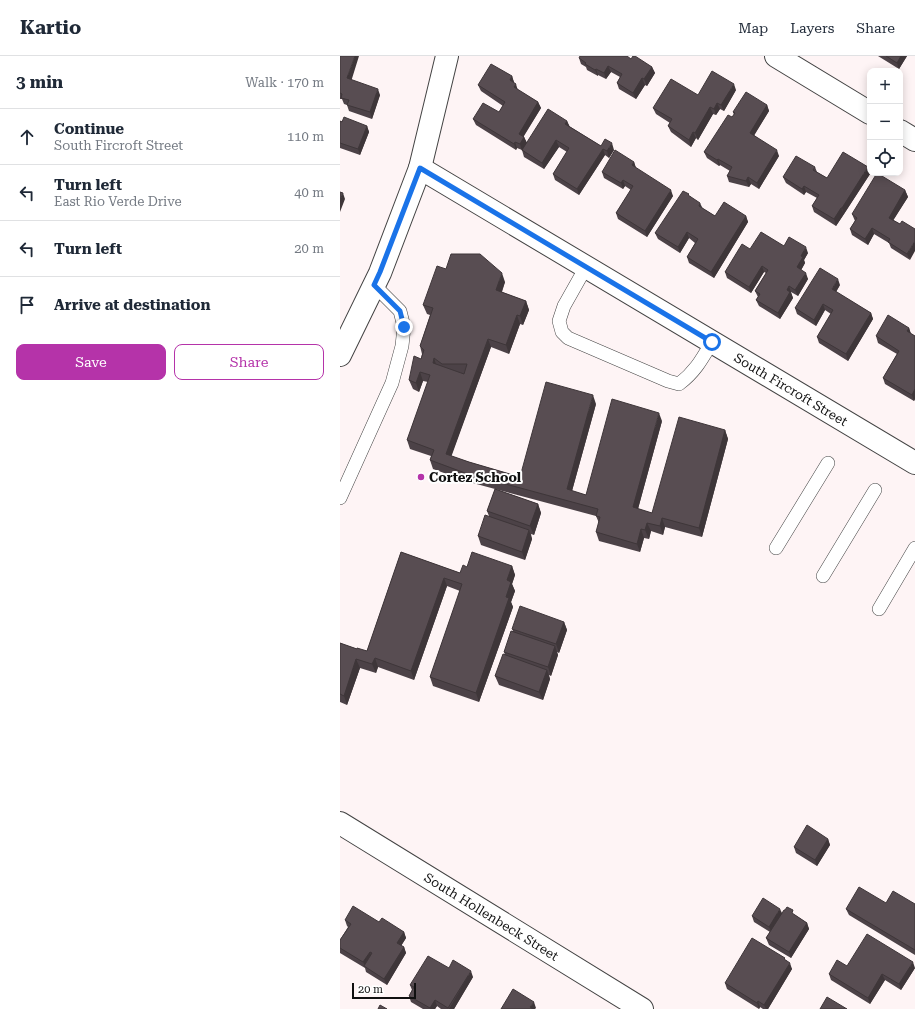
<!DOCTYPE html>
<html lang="en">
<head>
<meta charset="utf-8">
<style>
	:root { --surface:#fff; --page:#f2f2f3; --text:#1f2937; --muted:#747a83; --line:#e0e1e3; --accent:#b533a9 }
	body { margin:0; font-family:"Roboto Serif",serif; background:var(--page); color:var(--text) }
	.controls { position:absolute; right:12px; top:12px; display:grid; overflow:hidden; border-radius:8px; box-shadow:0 2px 10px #0003 }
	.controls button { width:36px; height:36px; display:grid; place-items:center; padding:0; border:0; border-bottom:1px solid var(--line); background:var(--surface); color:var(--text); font:20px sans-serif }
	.scale { position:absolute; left:12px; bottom:10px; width:64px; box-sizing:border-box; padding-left:4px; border:2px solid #101010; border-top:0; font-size:11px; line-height:14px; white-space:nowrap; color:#101010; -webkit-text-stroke:3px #fff; paint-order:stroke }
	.stop { position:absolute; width:12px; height:12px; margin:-9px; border:3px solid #1a73e8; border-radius:50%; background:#fff }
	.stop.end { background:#1a73e8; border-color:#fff; box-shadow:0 1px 4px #0008 }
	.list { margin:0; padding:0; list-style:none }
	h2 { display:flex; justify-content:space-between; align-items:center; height:52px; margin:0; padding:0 16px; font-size:17px }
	h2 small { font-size:13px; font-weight:400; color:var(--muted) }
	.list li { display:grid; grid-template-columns:26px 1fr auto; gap:12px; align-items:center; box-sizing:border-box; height:56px; padding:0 16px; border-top:1px solid var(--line) }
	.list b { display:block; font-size:15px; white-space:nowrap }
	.list p { margin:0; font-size:13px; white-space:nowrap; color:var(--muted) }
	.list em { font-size:13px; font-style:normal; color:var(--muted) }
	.actions { display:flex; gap:8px; padding:12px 16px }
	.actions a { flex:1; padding:9px 0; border:1px solid var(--accent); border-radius:8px; text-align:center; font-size:14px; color:var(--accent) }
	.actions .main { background:var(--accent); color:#fff }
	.icon { flex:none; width:22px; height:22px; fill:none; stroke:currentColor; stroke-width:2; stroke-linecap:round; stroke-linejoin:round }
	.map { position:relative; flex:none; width:575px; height:953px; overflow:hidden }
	header { display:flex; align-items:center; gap:24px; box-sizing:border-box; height:56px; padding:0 20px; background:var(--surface); border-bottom:1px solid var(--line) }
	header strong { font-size:19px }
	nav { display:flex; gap:22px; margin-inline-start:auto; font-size:14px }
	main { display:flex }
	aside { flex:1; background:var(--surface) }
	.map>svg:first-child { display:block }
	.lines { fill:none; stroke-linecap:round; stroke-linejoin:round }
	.service-casing { stroke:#434343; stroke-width:14 }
	.minor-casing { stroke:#434343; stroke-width:24 }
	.tertiary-casing { stroke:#434343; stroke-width:24 }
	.service { stroke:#fff; stroke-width:13 }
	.minor { stroke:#fff; stroke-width:22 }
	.tertiary { stroke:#fff; stroke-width:22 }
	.wall { fill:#4c4247 }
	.shaded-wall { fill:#3e3639 }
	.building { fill:#584d52; stroke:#3e3639; fill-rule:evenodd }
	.route { stroke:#1a73e8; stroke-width:5 }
	.poi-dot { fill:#b533a9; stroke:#fff; stroke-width:1.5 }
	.labels { text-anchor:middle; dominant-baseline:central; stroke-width:4; stroke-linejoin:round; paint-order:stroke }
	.street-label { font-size:13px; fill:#101010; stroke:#fff }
	.poi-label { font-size:13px; font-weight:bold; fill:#101010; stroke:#fff; text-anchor:start }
</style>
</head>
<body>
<header>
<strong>Kartio</strong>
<nav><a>Map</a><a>Layers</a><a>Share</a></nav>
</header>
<main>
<aside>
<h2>3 min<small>Walk · 170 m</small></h2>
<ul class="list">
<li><svg class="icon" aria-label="ahead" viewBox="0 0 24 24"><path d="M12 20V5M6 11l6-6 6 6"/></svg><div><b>Continue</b><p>South Fircroft Street</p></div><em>110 m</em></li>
<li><svg class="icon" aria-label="left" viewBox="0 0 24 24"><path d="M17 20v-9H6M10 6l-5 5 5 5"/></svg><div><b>Turn left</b><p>East Rio Verde Drive</p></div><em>40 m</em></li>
<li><svg class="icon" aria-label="left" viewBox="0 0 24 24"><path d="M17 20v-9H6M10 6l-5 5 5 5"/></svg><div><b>Turn left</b></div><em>20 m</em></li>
<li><svg class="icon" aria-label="arrive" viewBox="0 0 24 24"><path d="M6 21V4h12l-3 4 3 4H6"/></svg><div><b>Arrive at destination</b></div></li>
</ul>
<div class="actions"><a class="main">Save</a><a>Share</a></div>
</aside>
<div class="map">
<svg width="575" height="953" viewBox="0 0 575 953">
	<rect width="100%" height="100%" fill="#fef4f5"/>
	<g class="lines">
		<defs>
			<path id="service" d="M246 211 224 250 219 265 222 276 228 282 328 325 339 328C355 316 362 303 372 286
				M0 442 52 327 62 290 64 271 60 255 34 229
				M436 492 488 407
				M483 520 535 434
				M539 553 575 492"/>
			<g id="minor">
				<path d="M436 0 530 57"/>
				<path d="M560 75 575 84"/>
				<path id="s1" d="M80 112 575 407"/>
				<path d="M0 299 40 217 80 112 107 0"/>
			</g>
			<g id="tertiary">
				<path id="s2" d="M0 767 302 953"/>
			</g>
		</defs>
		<use href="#service" class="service-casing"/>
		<use href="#minor" class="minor-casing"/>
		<use href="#tertiary" class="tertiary-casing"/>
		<use href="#service" class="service"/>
		<use href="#minor" class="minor"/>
		<use href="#tertiary" class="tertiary"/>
	</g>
	<path class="wall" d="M0 0 11 24 40 39 32 63 9 55 7 49 4 48 2 43H0Z
		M538 0H567L559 13Z
		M239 2 291 3 312 11 315 17 307 30 305 29 296 43 279 33 277 27 280 21 271 16 266 23 258 19V20L247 14 246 11 241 8Z
		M172 20 174 27 178 34 198 46 201 52 184 80V81L187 87 227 65 229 70 261 90 274 94 269 102 265 99 239 139 215 124 213 118 227 96 219 91 204 113 184 101 182 94 177 92 176 94 136 69 133 63 159 56 163 50 141 35 138 29Z
		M396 34 384 55 380 53 376 59 373 58 358 84 356 82 351 91 331 76 328 70 330 67 316 58 313 52 358 39Z
		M427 49 429 55 414 79 439 100 419 133 411 128 409 131 389 126 387 120 390 115 380 109 379 110 367 102 364 96 392 61 394 59 393 56Z
		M0 65 27 70 29 76 20 99 0 92Z
		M294 106 296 112 333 140 307 181 278 163 276 157 291 134 285 130 283 133 264 122 262 116Z
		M475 111 477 116 487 122 530 118 504 158 496 170 474 156 472 150 477 142 466 136 464 139 446 127 443 121Z
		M565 134 568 141 553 164 560 168 570 204 551 192 549 187 534 178 528 189 512 179 510 173 515 165 512 158Z
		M350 140 362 152 375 160H406L408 166 374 222 349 207 347 201 355 187 349 182 340 197 318 183 315 177Z
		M444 190 468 197 464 204 465 207 461 214 468 223 458 240 451 236V237L453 242 440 263 419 250 416 244 418 241 415 235 426 217 424 216 411 237 387 222 385 216 410 193Z
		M106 213 165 226 162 236 186 245 189 254 183 269 180 268 169 298 151 291 111 400 129 406 180 421 256 348 232 435 246 439 322 365 298 453 312 457 385 374 388 383 362 481 325 471 323 479 311 475 309 483 304 482 300 496 259 485 256 476 259 467 256 460 155 433 198 448 201 457 194 479 191 478 192 483 185 504 141 489 138 480 149 460 147 455 155 433 129 426 93 413 90 404 91 400 70 393 67 384 88 326 83 325 79 336 73 333 69 324 81 303 82 298 80 290 90 259 87 258 83 249Z
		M500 229 496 236 531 257 533 263 508 305 479 287 477 281 491 258 485 254 476 270 457 258 455 252Z
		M569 272 571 278 575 280V343L574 345 545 328 543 322 557 298 538 287 536 280Z
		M61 496 120 517 127 511 172 510 175 519 172 528 175 535 171 546 173 551 139 646 93 630 90 621 120 535 107 530 74 624 38 611 36 617 20 612 7 649 0 646V587L17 593 27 595Z
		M224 566 227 574 219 597 217 596 218 599 211 620 209 619 210 623 203 644 159 629 155 620 165 599 164 596 173 575 172 573Z
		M488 783 490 789 477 810 456 797 454 791Z
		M546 847 575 848V899L509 859 506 853Z
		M442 857 455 859 467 867 469 873 451 902 429 889 426 882 430 876 414 866 412 860Z
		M5 864 39 866 64 876 66 882 61 890 64 891 66 897 47 929 26 916 25 912 0 897V884L8 871 7 870Z
		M446 904 452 913 428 953H423L420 951 419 953 387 933 385 927Z
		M507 910 575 912 561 934 545 924 530 948 491 924 489 918Z
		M109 912 133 921 114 953H101L97 950 95 953H83L71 946 69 940 72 934 70 929Z"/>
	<path class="shaded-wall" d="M15 0H19L10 29 7 22Z
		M561 0H567L559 13 557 7Z
		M268 10 271 16 266 23 264 17Z
		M312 11 315 17 307 30 304 23Z
		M256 13 258 19V20L255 14Z
		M172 20 174 26 172 30 170 24Z
		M302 22 305 29 296 43 293 37Z
		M176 28 178 35 174 31Z
		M394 28 396 34 384 55 381 49Z
		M38 33 40 39 32 63 30 56Z
		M198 46 201 52 181 84 179 78Z
		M377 47 380 53 376 59 374 53Z
		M427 49 429 55 412 83 410 77Z
		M370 51 373 58 358 84 355 77Z
		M227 65 230 71 225 68Z
		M27 70 29 76 20 99 18 93Z
		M353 76 356 82 351 91 349 84Z
		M184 81 187 87 182 95 180 88Z
		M216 84 219 91 204 113 202 107Z
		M175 86 177 92 176 94 174 88Z
		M272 87 274 94 269 102 267 95Z
		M263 93 265 99 239 139 237 133Z
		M437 94 439 100 419 133 417 127Z
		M378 103 380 109 379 110 377 104Z
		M294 106 296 112 292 109Z
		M528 111 530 118 504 158 502 152Z
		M408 121 411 128 409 131 406 125Z
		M283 124 285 130 283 133 281 127Z
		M464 130 466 136 464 139 462 133Z
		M331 134 333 140 307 181 305 175Z
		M565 134 568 141 551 168 549 162Z
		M3 137 5 143 0 156V144Z
		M360 147 363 153 359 150Z
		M501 152 504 158 496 170 494 163Z
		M406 160 408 166 374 222 371 216Z
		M532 172 534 178 528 189 525 183Z
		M347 176 349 182 340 197 338 191Z
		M575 185V195L570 204 567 198Z
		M466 191 468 197 464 204 465 207 459 218 457 211 461 200Z
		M422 210 424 216 411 237 409 231Z
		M162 217 165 226 159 243 156 234Z
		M466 217 468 223 458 240 455 234Z
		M498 223 500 229 494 239 492 233Z
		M449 230 453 242 440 263 438 257 447 234Z
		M186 245 189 254 183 269 180 260Z
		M483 248 485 254 476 270 474 264Z
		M531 257 533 263 508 305 506 298Z
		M177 259 180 268 169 298 166 289Z
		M569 272 571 278 567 275Z
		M148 283 151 291 109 407 106 398Z
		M94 302 97 311 93 307Z
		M80 316 83 325 79 336 76 327Z
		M575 333V343L574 345 572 339Z
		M253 339 256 348 230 442 227 433Z
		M319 357 322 365 296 460 293 451Z
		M385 374 388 383 362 481 359 472Z
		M198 448 201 457 194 479 190 470Z
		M322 462 325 471 323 479 320 470Z
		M307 467 311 475 309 483 305 474Z
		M301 473 304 482 300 496 297 488Z
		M189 474 192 483 185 504 182 496Z
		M172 510 175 519 172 528 175 535 171 546 173 551 139 646 136 637 166 541 167 524Z
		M104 522 107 530 74 624 71 615Z
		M224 566 227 574 219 597 216 588Z
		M215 590 218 599 211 620 208 611Z
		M35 602 38 611 36 617 32 608Z
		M16 603 20 612 7 649 4 640Z
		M207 614 210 623 203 644 199 636Z
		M488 783 490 789 477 810 475 804Z
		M440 853 443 859 432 877 429 871Z
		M467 867 469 873 451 902 449 896Z
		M64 876 66 882 59 893 57 887Z
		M64 891 66 897 47 929 44 923Z
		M30 896 32 902 25 910 23 906Z
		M573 906 575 912 561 934 559 928Z
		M450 907 452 913 428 953H426L424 949Z
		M131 915 133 921 114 953H109Z
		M542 918 545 924 530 948 528 942Z
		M95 944 97 950 95 953H90V952Z
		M418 945 420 951 419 953 417 947Z
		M194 946 196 952 195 953H191L190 951Z"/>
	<path class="building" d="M0 0H15L7 22 38 33 30 56 7 49 9 44 1 42 2 38 0 37Z
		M240 0H287L291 3 293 0H295L312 11 304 23 302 22 293 37 277 27 282 18 268 10 264 17 256 13 255 14 245 8 246 7 239 2Z
		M546 0H561L557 7Z
		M151 8 172 20 170 24 176 28 174 31 198 46 179 78 184 81 180 88 175 86 174 88 133 63 143 47 159 56 165 46 138 29Z
		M372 15 394 28 381 49 377 47 374 53 370 51 355 77 353 76 349 84 328 70 332 63 313 52 331 23 358 39Z
		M406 36 427 49 410 77 437 94 417 127 408 121 406 125 387 120 392 111 378 103 377 104 364 96 388 59 392 61 395 57 393 56Z
		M208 53 227 65 225 68 261 90 265 83 272 87 267 95 263 93 237 133 213 118 229 92 216 84 202 107 182 94Z
		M4 61 27 70 18 93 0 87V65L2 66Z
		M275 94 294 106 292 109 331 134 305 175 276 157 293 130 283 124 281 127 262 116Z
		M503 96 528 111 502 152H501L494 163 472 150 479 139 464 130 462 133 443 121 456 100 475 111 473 114 487 122Z
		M537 117 565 134 549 162 560 168 562 165 575 173V185L567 198 548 186 550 183 532 172 525 183 510 173 517 162 512 158Z
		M343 135 349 138 348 139 360 147 359 150 375 160 384 146 406 160 371 216 347 201 358 183 347 176 338 191 315 177Z
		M0 136 3 137 0 144Z
		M421 176 444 190 449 181 466 191 461 200 463 201 457 211 466 217 455 234 449 230 447 234 450 236 438 257 416 244 420 238 415 235 428 214 422 210 409 231 385 216 402 188 410 193Z
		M111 198H140L162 217 156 234 186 245 180 260 177 259 166 289 148 283 106 398 129 406 180 421 206 326 253 339 227 433 246 439 272 343 319 357 293 451 312 457 339 361 385 374 359 472 322 462 320 470 307 467 305 474 301 473 297 488 256 476 260 461 256 460 258 453 125 417 90 404 94 394 67 384 90 319 80 316 76 327 69 324 74 300 81 303 84 294 80 290 93 252 83 249 97 210 106 213ZM94 302 102 308H127L124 318 93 307Z
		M480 212 498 223 492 233 531 257 506 298 477 281 493 254 483 248 474 264 455 252Z
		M548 259 569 272 567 275 575 280V333L572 339 543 322 559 295 536 280Z
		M155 433 198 448 190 470 147 455Z
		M145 459 189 474 182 496 138 480Z
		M61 496 120 517 123 509 127 511 132 496 172 510 167 524 171 526 166 541 169 542 136 637 90 621 122 528 104 522 71 615 35 602 32 608 16 603 4 640 0 638V587L17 593V592L27 595Z
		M180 550 224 566 216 588 172 573Z
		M171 575 215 590 208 611 164 596Z
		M163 598 207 614 199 636 155 620Z
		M467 769 488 783 475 804 454 791Z
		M519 831 546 847 553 835 575 848V894L506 853Z
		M423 842 440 853 429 871 412 860Z
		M13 850 39 866 42 862 64 876 57 887 64 891 44 923 24 910 32 897 30 896 23 906 0 892V884L11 868 5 864Z
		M447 851 453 854 452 857 467 867 449 896 426 882 444 854H445Z
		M527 878 573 906 559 928 542 918 528 942 489 918 497 904 507 910Z
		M412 882 445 902 444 903 450 907 424 949 418 945 417 947 385 927Z
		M88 900 109 912 113 904 131 915 108 952 95 944 90 952 69 940 74 931 70 929Z
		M173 933 194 946 190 951 193 953H161Z
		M487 941 507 953H480Z
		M40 949 47 953H38Z"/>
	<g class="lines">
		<path class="route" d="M64 271 60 255 34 229 40 216 80 112 372 286"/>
	</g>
	<circle class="poi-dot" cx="81" cy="421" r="4"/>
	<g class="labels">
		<g class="street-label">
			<text stroke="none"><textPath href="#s1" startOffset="432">South Fircroft Street</textPath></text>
			<text stroke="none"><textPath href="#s2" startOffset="178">South Hollenbeck Street</textPath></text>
		</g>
		<g class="poi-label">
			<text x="89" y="421">Cortez School</text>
		</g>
	</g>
</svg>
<div class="controls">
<button>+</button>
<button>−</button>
<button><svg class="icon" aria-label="locate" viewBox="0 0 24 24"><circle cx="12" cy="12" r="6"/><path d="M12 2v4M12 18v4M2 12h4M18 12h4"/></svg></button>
</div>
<div class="scale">20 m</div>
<div class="stop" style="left:372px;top:286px"></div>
<div class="stop end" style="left:64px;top:271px"></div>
</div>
</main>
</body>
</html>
